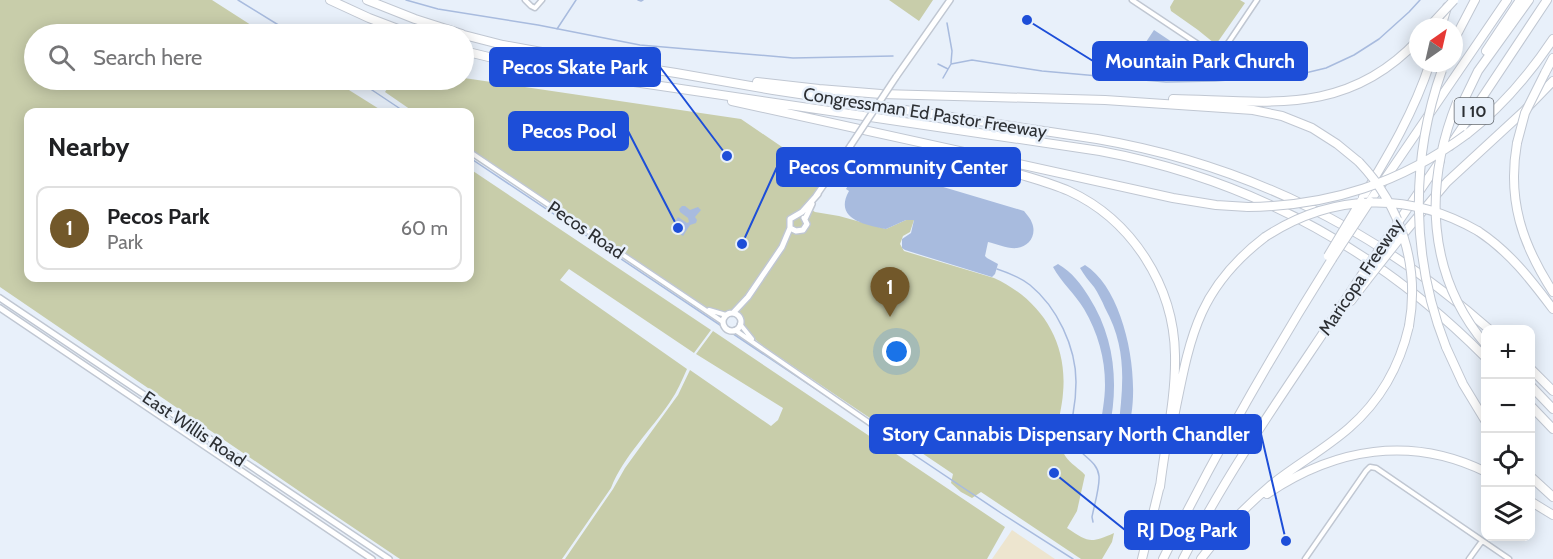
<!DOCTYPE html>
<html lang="en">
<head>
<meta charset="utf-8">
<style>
	:root { --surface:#fff; --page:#f6f6f6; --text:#202124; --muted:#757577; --line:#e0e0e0; --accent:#72582a }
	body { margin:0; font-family:Cabin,sans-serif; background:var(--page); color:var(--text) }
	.controls { position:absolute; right:18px; bottom:18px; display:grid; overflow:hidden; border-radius:12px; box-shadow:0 3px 15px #0003 }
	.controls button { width:54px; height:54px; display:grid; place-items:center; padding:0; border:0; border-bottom:2px solid var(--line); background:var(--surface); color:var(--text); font:30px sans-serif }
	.compass { position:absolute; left:1409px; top:18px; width:54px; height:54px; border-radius:50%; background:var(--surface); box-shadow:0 3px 15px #0003; rotate:34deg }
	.you { position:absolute; left:897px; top:352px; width:21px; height:21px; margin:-15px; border:4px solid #fff; border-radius:50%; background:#1a73e8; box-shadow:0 0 0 9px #1a73e833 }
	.badge { display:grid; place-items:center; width:39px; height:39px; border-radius:50%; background:var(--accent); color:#fff; font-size:20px; font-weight:700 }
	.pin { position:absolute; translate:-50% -50px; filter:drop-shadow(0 2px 3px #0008) }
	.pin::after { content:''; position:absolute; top:32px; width:21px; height:18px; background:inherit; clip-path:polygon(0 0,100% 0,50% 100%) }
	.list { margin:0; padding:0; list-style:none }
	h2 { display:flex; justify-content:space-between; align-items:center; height:78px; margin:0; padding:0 24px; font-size:26px }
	h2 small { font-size:20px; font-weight:400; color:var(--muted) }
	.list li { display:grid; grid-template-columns:39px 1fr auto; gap:18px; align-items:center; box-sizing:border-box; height:84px; margin:0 12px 12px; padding:0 12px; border:2px solid var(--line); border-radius:12px }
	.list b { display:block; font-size:22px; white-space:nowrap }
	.list p { margin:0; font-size:20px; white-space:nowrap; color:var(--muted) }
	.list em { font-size:20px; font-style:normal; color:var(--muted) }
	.icon { flex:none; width:33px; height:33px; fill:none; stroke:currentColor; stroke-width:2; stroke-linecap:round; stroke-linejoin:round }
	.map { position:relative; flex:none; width:1553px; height:559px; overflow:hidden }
	.search { position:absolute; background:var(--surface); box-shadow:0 3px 15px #0003; left:24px; top:24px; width:450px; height:66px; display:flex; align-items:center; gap:15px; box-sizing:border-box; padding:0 21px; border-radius:33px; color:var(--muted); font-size:22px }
	.panel { position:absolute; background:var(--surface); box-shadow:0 3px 15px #0003; left:24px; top:108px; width:450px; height:174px; border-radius:12px }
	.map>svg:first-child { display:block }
	.commercial { fill:#ede5cf }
	.green { fill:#c8cdaa }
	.water { fill:#a8bbde }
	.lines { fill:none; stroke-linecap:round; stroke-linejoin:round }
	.stream { stroke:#a8bbde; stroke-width:1.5 }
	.street-casing { stroke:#c0c7d2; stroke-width:7 }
	.secondary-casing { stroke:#c0c7d2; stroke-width:8 }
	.highway-casing { stroke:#c0c7d2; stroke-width:10 }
	.street { stroke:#fff; stroke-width:4 }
	.secondary { stroke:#fff; stroke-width:5 }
	.highway { stroke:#fff; stroke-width:8 }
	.secondary-bridge-casing { stroke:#c0c7d2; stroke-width:8; stroke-linecap:butt }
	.highway-bridge-casing { stroke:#c0c7d2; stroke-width:10; stroke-linecap:butt }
	.secondary-bridge { stroke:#fff; stroke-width:5 }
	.highway-bridge { stroke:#fff; stroke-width:8 }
	.labels { text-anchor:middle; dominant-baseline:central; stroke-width:5; stroke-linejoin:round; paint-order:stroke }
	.shield { fill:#e8f0fa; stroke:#64696f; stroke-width:1.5 }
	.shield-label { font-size:16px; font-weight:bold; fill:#2c2f33 }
	.street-label { font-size:18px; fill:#2c2f33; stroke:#e8f0fa }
	.leader { fill:none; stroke:#1d4ed8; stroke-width:2 }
	.callout-dot { fill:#1d4ed8; stroke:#e8f0fa; stroke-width:2 }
	.callout { fill:#1d4ed8; stroke:#1d4ed8; stroke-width:2 }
	.callout-label { font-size:20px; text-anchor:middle; font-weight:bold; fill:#fff }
</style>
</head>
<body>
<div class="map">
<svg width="1553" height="559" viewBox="0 0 1553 559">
	<rect width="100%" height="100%" fill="#e8f0fa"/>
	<path class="commercial" d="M1012 530 1055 559H992Z"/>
	<path class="green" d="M0 0H212L265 34H34V80H333L384 112H28V278H470V169L711 330 694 353 569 269 560 280 687 369C682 380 677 392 670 402 651 430 623 457 611 488L562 559H400L315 502 0 287Z
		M889 0H933L919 21Z
		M1174 0H1240L1245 3 1217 43H1214L1198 30 1171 11 1170 7Z
		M464 78 741 119 826 177 806 206 815 212 839 216 886 229 906 220H914L910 232 903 236 900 244 904 251 994 278C1040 299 1068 341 1063 393 1062 410 1055 427 1060 443 1062 453 1067 460 1075 466 1079 470 1082 471 1085 475L1077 511 1067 528C1088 542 1090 544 1114 533L1112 542 1102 559H1081L981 492 972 498 961 492 951 483 953 474 766 348C757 341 744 332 742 321L729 311 722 313 706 307 669 283 470 150V112H414L385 92 393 80H464Z
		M713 331 1005 527 987 559H565L613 489 625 468 678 395 690 370 771 426 778 420 783 408 696 354Z"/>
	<path class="water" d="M1154 30 1205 64 1132 63Z
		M876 167 1024 211C1027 215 1031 219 1032 223 1037 235 1029 247 1017 248 1008 249 997 244 988 242L985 256 987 258 998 264 995 274 992 277 905 250 902 248V239L911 233 914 220H906L886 229C866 225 833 219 849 191L846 189C855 176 858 168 876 167Z
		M682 206H685L690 210 698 207 701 210 695 217 697 220 696 223 690 225 683 236 671 228 678 217 687 223 689 222 688 218 680 212 679 209Z
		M1058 264C1072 272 1081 284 1089 297 1115 338 1119 384 1109 430L1104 431 1100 428C1102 414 1105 399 1105 385 1105 358 1098 333 1084 309 1075 294 1061 282 1053 267Z
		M1085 265C1127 291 1144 390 1126 435H1121L1118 431C1123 386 1128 350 1105 308 1102 301 1098 293 1094 287 1089 281 1084 275 1080 268Z"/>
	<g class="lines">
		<path class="stream" d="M238 0 293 34
			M406 0 438 9 538 25 640 45 793 58 893 56
			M638 0 641 1 643 0
			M947 23 952 51 951 63
			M557 29 576 0
			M938 64 948 69
			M943 78 951 64 972 60 1042 71 1166 82 1215 81 1297 75 1326 68 1354 55 1379 39 1409 12 1420 0
			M357 80 405 112
			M470 158 865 422
			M997 269C1009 273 1020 277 1030 285 1057 307 1076 347 1076 382 1076 392 1075 403 1073 414 1072 420 1070 426 1070 432 1073 455 1097 457 1099 476 1100 487 1094 506 1092 517L1093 522
			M877 430 1001 513 1073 559"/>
		<defs>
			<path id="street" d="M525 0 531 6 535 8 542 0
				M1132 0 1213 54 1221 52 1224 49 1257 0
				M470 152 723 322
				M709 310 726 315
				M740 324 752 339
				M735 330 877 428 885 429 891 423
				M1305 559 1366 471 1370 467 1376 468 1509 559
				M1469 559 1482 541"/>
			<path id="secondary" d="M896 77 950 0
				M816 196 851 145
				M805 219 812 204
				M790 228 796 231 803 230 807 224 804 218
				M0 298 389 559
				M0 308 372 559
				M733 313 748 297 782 247 790 228V219L802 212 818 194
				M723 322a9 9 0 1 1 18 0a9 9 0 1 1-18 0Z"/>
			<path id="highway" d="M330 0 369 18 411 34
				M367 0 415 19 462 34
				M1441 27 1447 7
				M464 35 503 45 547 53 676 73 773 90 1097 139C1248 165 1375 229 1490 330
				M1454 40 1475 0
				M464 51 501 60 546 69 1100 151C1250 179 1379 250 1486 358
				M1486 51 1520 0
				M1545 73 1553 58
				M757 82 819 89 881 94 1105 100 1253 110 1282 116 1312 128 1337 144 1359 162
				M1173 99C1267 101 1346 117 1418 40
				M732 101 1173 198 1216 205 1248 207
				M1462 104 1478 71 1529 0
				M1467 134C1502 107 1529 75 1553 39
				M1517 143C1507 200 1522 244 1553 292
				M1450 146 1547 0
				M938 150C963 158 988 165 1012 172 1031 178 1051 183 1069 191 1132 220 1174 286 1175 355 1176 399 1165 443 1160 487
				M1363 197C1389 154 1414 112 1430 63
				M1370 201 1507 0
				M1399 221 1440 161
				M1478 231C1510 252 1531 280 1553 309
				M1400 238 1447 182 1523 112 1553 81
				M1351 301 1367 280
				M1446 347 1463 384 1486 422
				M1530 368 1553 391
				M1530 385 1553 409
				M1530 405 1553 429
				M1174 417C1190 338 1197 289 1265 237
				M1530 476 1553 497
				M1267 494C1335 448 1411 435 1486 472
				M1530 501 1553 515
				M1142 559 1160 485
				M1163 559C1214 456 1271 356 1332 259
				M1183 559C1234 459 1300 370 1361 276
				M1201 559C1221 532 1245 507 1271 485 1296 465 1325 449 1349 428 1380 401 1400 365 1409 326"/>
		</defs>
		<use href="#street" class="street-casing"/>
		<use href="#secondary" class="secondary-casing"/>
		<use href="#highway" class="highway-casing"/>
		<use href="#street" class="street"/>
		<use href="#secondary" class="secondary"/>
		<use href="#highway" class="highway"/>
		<defs>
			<path id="secondary-bridge" d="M851 145 896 77"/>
			<path id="highway-bridge" d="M1429 27 1454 0
				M1442 70C1410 160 1411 258 1446 347
				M1457 102C1424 185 1426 274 1486 345
				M1517 143 1525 113 1545 73
				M1359 162C1401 206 1420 266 1409 326
				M1248 207C1330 206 1401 183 1467 134
				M1265 237C1332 193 1409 191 1478 231
				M1328 256 1361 201
				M1332 259 1370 201
				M1361 276 1399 221
				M1367 280 1400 238"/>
		</defs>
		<use href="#secondary-bridge" class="secondary-bridge-casing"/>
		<use href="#highway-bridge" class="highway-bridge-casing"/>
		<use href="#secondary-bridge" class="secondary-bridge"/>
		<use href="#highway-bridge" class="highway-bridge"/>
	</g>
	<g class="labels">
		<rect class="shield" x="1454.5" y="98" width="39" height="26" rx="4.5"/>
		<g class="shield-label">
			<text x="1474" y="111">I 10</text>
		</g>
		<g class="street-label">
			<text transform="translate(925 113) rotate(9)">Congressman Ed Pastor Freeway</text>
			<text transform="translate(586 230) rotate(34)">Pecos Road</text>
			<text transform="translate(1361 277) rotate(-56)">Maricopa Freeway</text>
			<text transform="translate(194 429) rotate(34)">East Willis Road</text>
		</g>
	</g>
	<path class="leader" d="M1027 20L1093 61M727 156L660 67M678 228L628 131M742 244L777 167M1286 541L1261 434M1054 473L1125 530"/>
	<g class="callout-dot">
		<circle cx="1027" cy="20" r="6"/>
		<circle cx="727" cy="156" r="6"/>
		<circle cx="678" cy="228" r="6"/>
		<circle cx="742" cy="244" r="6"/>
		<circle cx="1286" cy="541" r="6"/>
		<circle cx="1054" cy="473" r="6"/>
	</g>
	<g class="callout">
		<rect x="1093" y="42" width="214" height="38" rx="6"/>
		<rect x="490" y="48" width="170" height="38" rx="6"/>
		<rect x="509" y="112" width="119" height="38" rx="6"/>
		<rect x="777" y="148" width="243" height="38" rx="6"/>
		<rect x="870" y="415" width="391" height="38" rx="6"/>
		<rect x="1125" y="511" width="124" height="38" rx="6"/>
	</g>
	<g class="callout-label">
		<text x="1200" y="68">Mountain Park Church</text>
		<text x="575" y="74">Pecos Skate Park</text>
		<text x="569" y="138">Pecos Pool</text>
		<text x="898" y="174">Pecos Community Center</text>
		<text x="1066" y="441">Story Cannabis Dispensary North Chandler</text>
		<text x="1187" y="537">RJ Dog Park</text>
	</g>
</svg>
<div class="controls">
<button>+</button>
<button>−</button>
<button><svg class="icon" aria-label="locate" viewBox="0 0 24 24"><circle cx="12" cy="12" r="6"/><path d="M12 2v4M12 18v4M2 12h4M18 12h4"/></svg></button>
<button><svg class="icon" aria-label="layers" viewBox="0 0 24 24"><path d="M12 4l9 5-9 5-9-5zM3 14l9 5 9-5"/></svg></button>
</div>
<svg class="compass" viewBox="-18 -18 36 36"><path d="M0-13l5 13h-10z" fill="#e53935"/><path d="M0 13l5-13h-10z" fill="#757577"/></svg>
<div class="you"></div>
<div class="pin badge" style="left:890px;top:317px">1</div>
<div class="search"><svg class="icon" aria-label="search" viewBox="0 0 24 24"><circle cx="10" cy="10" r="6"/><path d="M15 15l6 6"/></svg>Search here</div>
<section class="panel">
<h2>Nearby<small></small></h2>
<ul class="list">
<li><span class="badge">1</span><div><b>Pecos Park</b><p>Park</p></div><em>60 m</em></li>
</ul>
</section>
</div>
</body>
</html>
